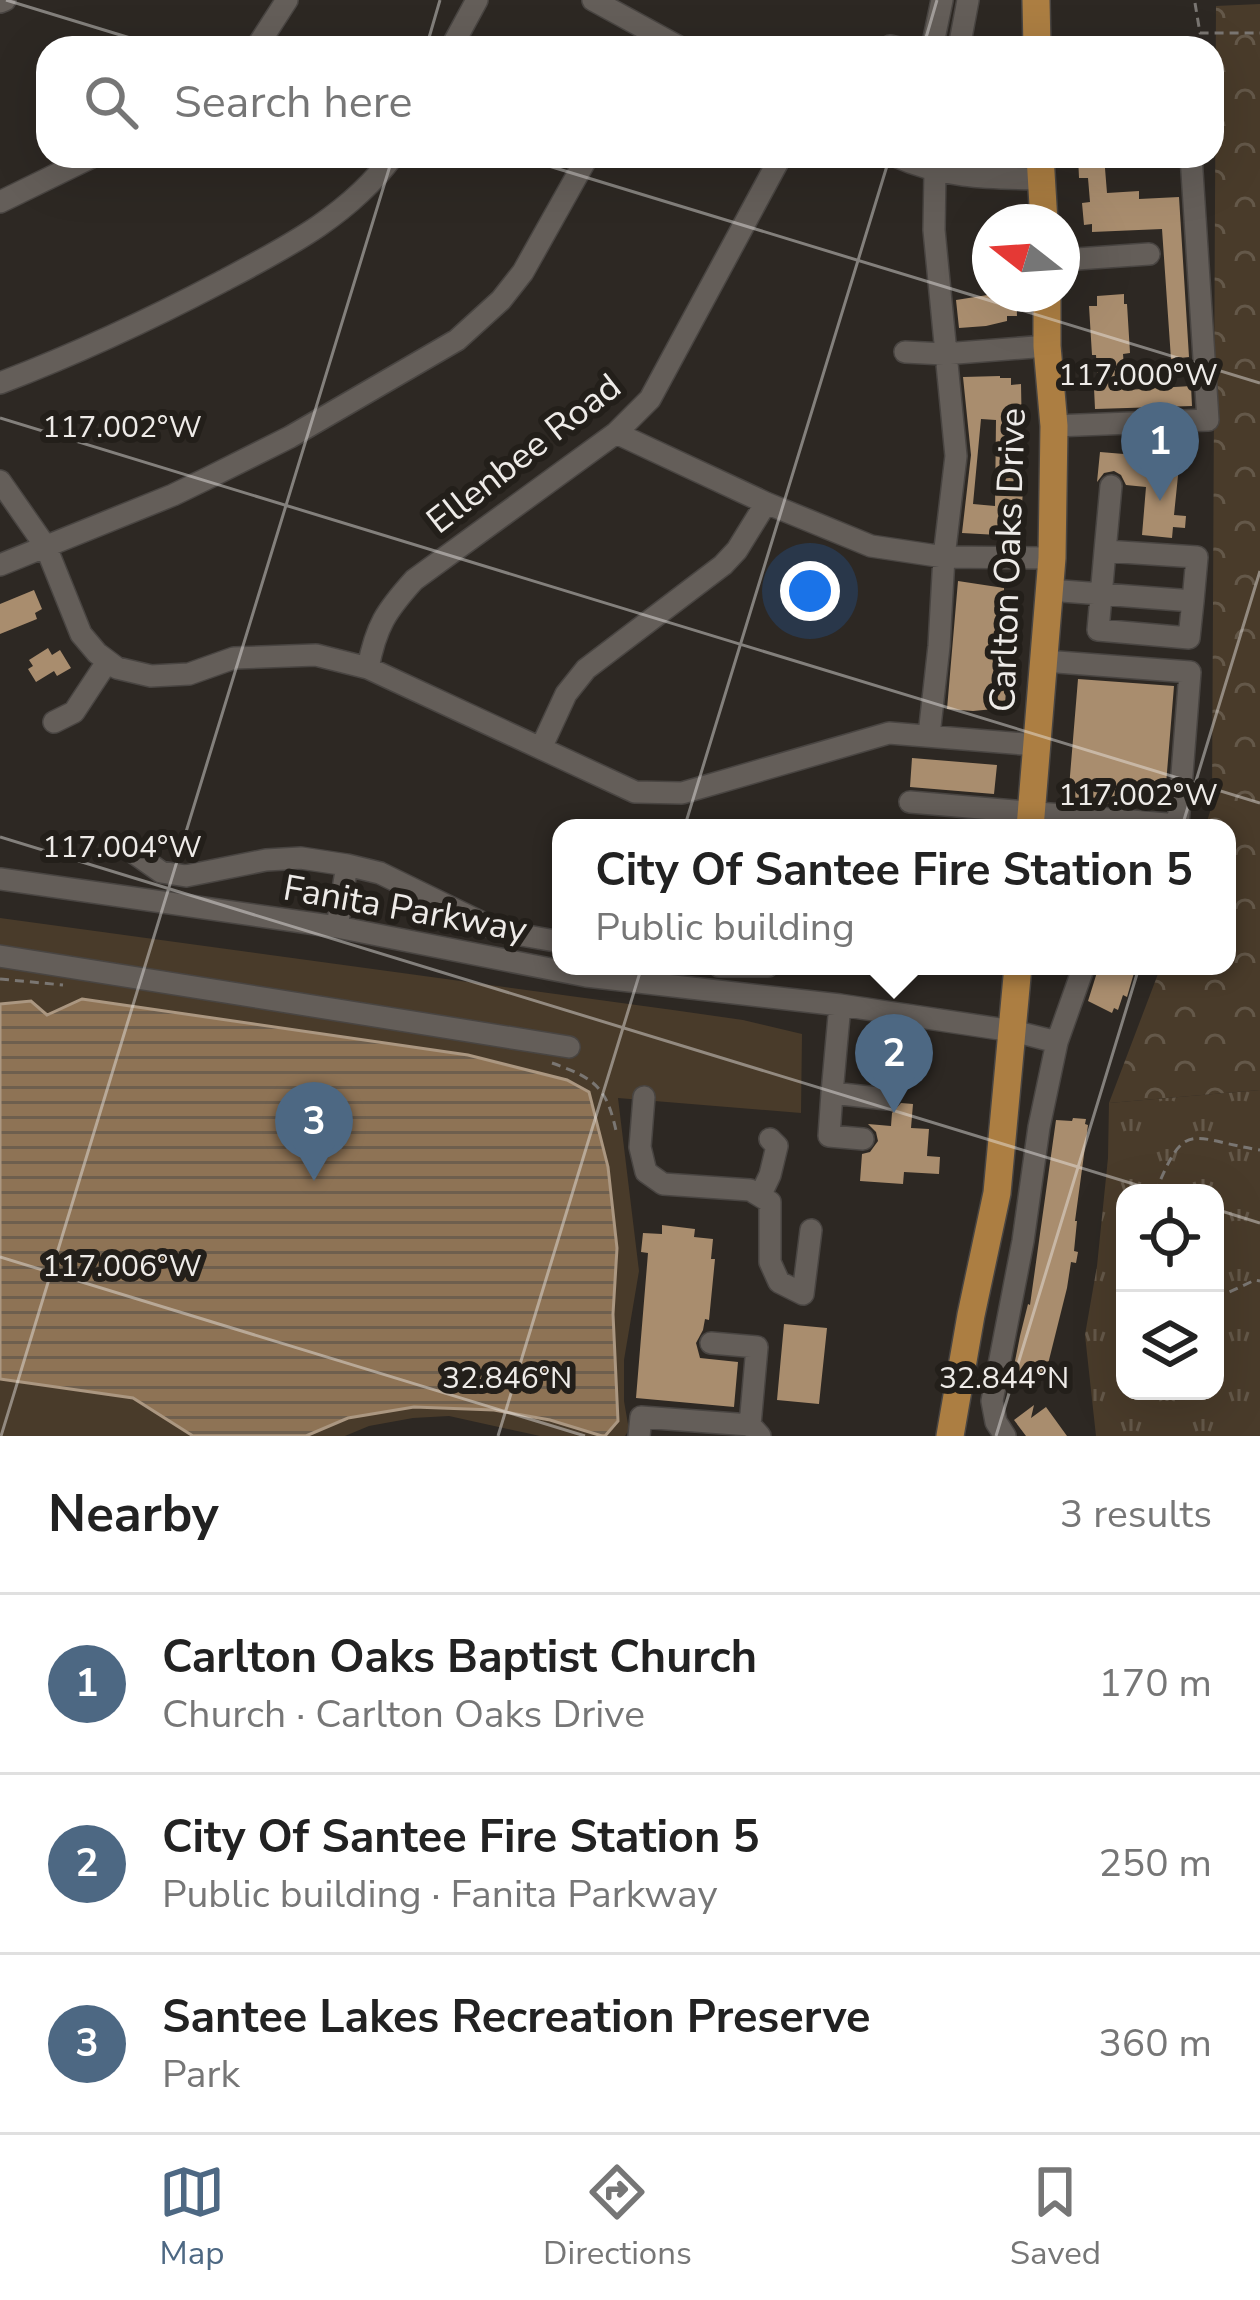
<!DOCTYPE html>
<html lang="en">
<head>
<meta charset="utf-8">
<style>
	:root { --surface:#fff; --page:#f6f6f6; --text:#222; --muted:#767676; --line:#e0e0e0; --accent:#4d6883 }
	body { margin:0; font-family:"Nunito Sans",sans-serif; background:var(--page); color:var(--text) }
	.controls { position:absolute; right:36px; bottom:36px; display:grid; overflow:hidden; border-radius:24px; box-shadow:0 12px 48px #0002 }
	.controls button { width:108px; height:108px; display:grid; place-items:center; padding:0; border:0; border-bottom:3px solid var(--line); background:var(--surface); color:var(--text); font:60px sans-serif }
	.compass { position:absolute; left:972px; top:204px; width:108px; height:108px; border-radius:50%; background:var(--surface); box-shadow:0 12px 48px #0002; rotate:287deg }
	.you { position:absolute; left:810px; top:591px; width:42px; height:42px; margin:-30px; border:9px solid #fff; border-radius:50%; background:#1a73e8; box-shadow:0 0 0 18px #1a73e833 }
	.badge { display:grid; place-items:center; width:78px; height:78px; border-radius:50%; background:var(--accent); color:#fff; font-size:39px; font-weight:700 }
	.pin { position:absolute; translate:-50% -99px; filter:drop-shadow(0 3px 6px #0008) }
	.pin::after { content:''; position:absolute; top:63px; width:42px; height:36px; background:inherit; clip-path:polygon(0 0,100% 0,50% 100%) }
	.popup { position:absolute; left:552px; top:819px; width:684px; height:156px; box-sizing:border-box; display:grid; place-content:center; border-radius:24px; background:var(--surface); filter:drop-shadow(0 3px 9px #0005); font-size:39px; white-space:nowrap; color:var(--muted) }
	.popup b { font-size:45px; color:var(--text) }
	.popup::after { content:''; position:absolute; left:50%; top:100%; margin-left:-24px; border:24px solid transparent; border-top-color:var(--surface) }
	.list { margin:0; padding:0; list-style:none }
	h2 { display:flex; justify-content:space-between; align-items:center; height:156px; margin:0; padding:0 48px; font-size:51px }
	h2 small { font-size:39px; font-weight:400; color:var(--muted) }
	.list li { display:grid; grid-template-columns:78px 1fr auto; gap:36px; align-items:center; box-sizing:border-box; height:180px; padding:0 48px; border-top:3px solid var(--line) }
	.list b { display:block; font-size:45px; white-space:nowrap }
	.list p { margin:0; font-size:39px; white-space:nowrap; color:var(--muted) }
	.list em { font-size:39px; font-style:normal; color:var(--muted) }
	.icon { flex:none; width:66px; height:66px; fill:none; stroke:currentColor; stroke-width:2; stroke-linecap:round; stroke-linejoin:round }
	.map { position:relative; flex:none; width:1260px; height:1436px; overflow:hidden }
	.search { position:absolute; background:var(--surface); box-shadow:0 12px 48px #0002; left:36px; right:36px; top:36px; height:132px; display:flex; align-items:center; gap:30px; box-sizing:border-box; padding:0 42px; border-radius:36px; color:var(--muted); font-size:45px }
	.sheet { height:696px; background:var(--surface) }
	nav { display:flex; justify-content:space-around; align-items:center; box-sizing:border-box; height:168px; border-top:3px solid var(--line); background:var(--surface); font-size:33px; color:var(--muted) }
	nav a { display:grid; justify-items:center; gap:6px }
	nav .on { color:var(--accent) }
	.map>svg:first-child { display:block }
	.grass { fill:url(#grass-tufts); fill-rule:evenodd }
	.forest { fill:url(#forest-crowns) }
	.green { fill:#493b2a }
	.water { fill:url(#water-rules); stroke:#ab9781; stroke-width:3 }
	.building { fill:#a98d6e; fill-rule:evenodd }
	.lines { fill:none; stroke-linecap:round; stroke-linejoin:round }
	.minor-casing { stroke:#494542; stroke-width:24 }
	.major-casing { stroke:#494542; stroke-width:30 }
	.path { stroke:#7a7672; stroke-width:3; stroke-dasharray:9 6; stroke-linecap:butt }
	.minor { stroke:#645e59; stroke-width:21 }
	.major { stroke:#ac7e42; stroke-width:27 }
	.ticks { fill:none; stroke:#eeebe8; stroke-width:3; stroke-opacity:0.45 }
	.labels { text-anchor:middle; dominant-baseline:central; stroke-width:12; stroke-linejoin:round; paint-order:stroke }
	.street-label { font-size:36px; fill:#eeebe8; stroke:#231f1a }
	.ticks-label { font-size:30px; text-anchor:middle; fill:#eeebe8; stroke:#231f1a; stroke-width:12; stroke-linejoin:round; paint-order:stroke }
</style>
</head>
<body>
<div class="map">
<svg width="1260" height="1436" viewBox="0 0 1260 1436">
	<defs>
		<pattern id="grass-tufts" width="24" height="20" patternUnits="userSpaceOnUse" patternTransform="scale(3)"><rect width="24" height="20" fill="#493b2a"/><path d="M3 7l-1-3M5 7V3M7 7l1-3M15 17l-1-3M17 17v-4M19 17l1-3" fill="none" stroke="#645849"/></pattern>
		<pattern id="forest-crowns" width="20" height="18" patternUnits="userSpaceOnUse" patternTransform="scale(3)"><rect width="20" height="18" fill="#493b2a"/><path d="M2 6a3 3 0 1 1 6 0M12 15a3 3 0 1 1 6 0" fill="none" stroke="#645849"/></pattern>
		<pattern id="water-rules" width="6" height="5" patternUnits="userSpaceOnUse" patternTransform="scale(3)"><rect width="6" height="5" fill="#8e7355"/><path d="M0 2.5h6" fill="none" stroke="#6e5f4e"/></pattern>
	</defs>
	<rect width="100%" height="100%" fill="#2d2823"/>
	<path class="grass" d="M1260 1090V1436H1096L1085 1335 1097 1266 1108 1158 1109 1103ZM1125 1193H1215V1391H1125Z"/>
	<path class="forest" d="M1260 4V1090L1109 1103 1161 966H1227V828H1205L1212 805 1216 6Z"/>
	<path class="green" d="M0 918 673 1010 743 1020 802 1034 801 1113 618 1098 639 1271 624 1360V1401L629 1430 625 1436H540L449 1416 413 1418 369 1426 345 1436H0Z"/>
	<path class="water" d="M82 999 468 1055 567 1080 589 1092 608 1167 617 1248 613 1314 618 1421 605 1436H602L550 1420 494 1410 414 1407 348 1418 306 1436H193L133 1398 0 1379V1004L31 1001 47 1015Z"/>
	<path class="building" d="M1078 156H1104L1107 193 1139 191V199L1179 197 1189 357 1171 359 1162 229 1092 232V224L1084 225 1082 203 1090 202 1088 178H1079Z
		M994 294H1016L1017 316H1007V321L986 326 959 328 956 300Z
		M1124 294V304H1127L1130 353 1123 354 1126 390 1191 386 1192 406 1095 409 1094 388H1098L1096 355H1092L1089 306H1097V296Z
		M1000 376V378H1011V385L1021 384 1023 491 1020 531 1009 530V533L998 532V535L962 533 971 455 963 377ZM981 419 996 420 995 506 973 504Z
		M1180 448 1191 449 1189 467 1179 466 1174 515 1186 516 1185 528 1173 527 1172 538 1142 535 1146 487 1126 485 1121 475 1114 471 1104 473 1097 482 1100 452 1148 456 1149 451 1179 453Z
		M958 581 1004 588V595H1014L1012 620 998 619 993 675 1007 676 1005 704 995 703 994 709 973 711 947 709Z
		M34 590 42 609 35 613 37 619 0 634V604Z
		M48 648 52 655 60 650 71 668 57 676 54 671 36 682 28 669 33 666 29 660Z
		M1078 679 1174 686 1164 809 1068 800Z
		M912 758 997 765 994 794 910 787Z
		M1099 966H1136L1127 997 1123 995 1118 1010 1114 1008 1112 1013 1088 1001Z
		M901 1103 913 1104 911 1128 929 1129 927 1156 940 1157 939 1174 904 1172 903 1184 860 1181 862 1154 870 1152 878 1141 876 1132 868 1124 891 1126 892 1113Z
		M1073 1118 1086 1119 1085 1124 1088 1125 1075 1221H1077L1074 1251 1078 1252 1076 1263 1071 1262 1067 1288 1044 1380 1023 1375 1031 1386 1011 1381 1020 1336 1028 1304 1030 1305 1056 1120 1072 1121Z
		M662 1225 695 1229 694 1237 713 1239 711 1259H715L709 1320 705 1319 703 1330 696 1343 700 1358 738 1362 734 1407 636 1398 648 1253 641 1252 643 1233 662 1234Z
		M784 1324 827 1328 819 1404 777 1400Z
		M1034 1405 1031 1418 1046 1407 1067 1436H1026L1014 1420Z"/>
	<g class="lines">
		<defs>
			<path id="minor" d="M593 0 681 48
				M0 2 5 0
				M890 46 899 48
				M256 48 287 0
				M451 48 477 0
				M932 48 942 0
				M959 48 968 0
				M895 156C942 178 990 178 1041 179
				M0 202 94 156
				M1062 260 1149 254
				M905 352 944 354 1047 346
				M0 383C76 354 149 320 221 282 285 248 349 216 393 156
				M1054 426 1208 420 1191 156
				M616 433 766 503 871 546 944 557 1052 558
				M0 481 46 547 81 634 97 653 117 668 151 676 189 674 234 658 316 655 368 668 635 792 682 793 889 733 1036 745
				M1105 551 1111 486
				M0 565 173 495 206 479 290 437 457 340 501 300 523 272 588 156
				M1049 590 1193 601 1189 638 1098 630 1105 551 1197 557 1193 601
				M368 668C376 626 386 611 414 580L616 433 650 399 781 156
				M54 722 74 712 107 662
				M929 735 939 646 944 557 956 456 934 230 935 171
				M541 748 566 694 586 669 723 565 737 550 766 503
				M910 802 1178 825 1190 672 1044 661
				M127 848 161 872 186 876 266 860 301 858 347 865 380 873 499 931 561 942
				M0 879 337 927 586 976 840 1005 1013 1031 1057 1042
				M337 927 347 865
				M0 956 569 1047
				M719 966H768
				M840 1005 832 1093 887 1099
				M832 1093 829 1136 863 1139
				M644 1097 640 1147 646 1172 663 1184 750 1190 770 1202V1262L779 1282 803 1294 811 1230
				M760 1196 770 1175 777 1146 770 1139
				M711 1343 757 1347 750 1425 760 1436
				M639 1436 641 1417 750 1425
				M1005 1436 996 1422 992 1401 1023 1241 1039 1127 1057 1042 1084 966"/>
			<path id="major" d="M1036 0 1037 48
				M1040 156 1044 222
				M1030 828 1052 558 1054 426 1047 346V294
				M950 1436 971 1315 997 1193 1018 966"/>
		</defs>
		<use href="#minor" class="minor-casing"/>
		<use href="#major" class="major-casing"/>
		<path class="path" d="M1195 3 1200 33H1260
			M0 979 63 985
			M552 1063C597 1079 607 1088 617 1135
			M1155 1193C1186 1117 1189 1139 1260 1150
			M1215 1294H1225L1255 1280 1260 1281"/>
		<use href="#minor" class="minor"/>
		<use href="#major" class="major"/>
	</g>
	<path class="ticks" d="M6 0 163 48M426 48 440 0M923 48 937 0M516 156 1260 383M0 418 1260 803M0 837 1163 1193M1215 1209 1260 1223M0 1257 585 1436M1 1436 393 156M498 1436 890 156M996 1436 1260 571"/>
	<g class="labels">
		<g class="street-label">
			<text transform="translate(524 454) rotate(-38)">Ellenbee Road</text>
			<text transform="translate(1008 560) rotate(-88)">Carlton Oaks Drive</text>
			<text transform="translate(405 909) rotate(10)">Fanita Parkway</text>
		</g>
	</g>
	<g class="ticks-label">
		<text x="1138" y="385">117.000°W</text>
		<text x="122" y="437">117.002°W</text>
		<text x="1138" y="805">117.002°W</text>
		<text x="122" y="857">117.004°W</text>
		<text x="122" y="1276">117.006°W</text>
		<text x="507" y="1388">32.846°N</text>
		<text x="1004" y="1388">32.844°N</text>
	</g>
</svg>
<div class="controls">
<button><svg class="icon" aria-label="locate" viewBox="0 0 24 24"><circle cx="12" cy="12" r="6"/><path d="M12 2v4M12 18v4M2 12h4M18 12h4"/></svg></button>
<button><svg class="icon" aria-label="layers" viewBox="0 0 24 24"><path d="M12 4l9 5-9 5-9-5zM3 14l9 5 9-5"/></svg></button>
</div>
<svg class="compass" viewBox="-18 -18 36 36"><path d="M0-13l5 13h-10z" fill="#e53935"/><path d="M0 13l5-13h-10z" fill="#767676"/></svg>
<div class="you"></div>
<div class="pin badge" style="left:1160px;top:501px">1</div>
<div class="pin badge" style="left:894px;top:1113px">2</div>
<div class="popup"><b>City Of Santee Fire Station 5</b>Public building</div>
<div class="pin badge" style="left:314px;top:1181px">3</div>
<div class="search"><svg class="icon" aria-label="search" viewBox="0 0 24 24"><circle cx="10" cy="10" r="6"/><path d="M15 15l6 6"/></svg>Search here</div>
</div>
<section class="sheet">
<h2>Nearby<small>3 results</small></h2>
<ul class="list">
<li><span class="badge">1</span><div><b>Carlton Oaks Baptist Church</b><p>Church · Carlton Oaks Drive</p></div><em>170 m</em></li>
<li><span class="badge">2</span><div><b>City Of Santee Fire Station 5</b><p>Public building · Fanita Parkway</p></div><em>250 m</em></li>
<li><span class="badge">3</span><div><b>Santee Lakes Recreation Preserve</b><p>Park</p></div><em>360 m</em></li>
</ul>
</section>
<nav>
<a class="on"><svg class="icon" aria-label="map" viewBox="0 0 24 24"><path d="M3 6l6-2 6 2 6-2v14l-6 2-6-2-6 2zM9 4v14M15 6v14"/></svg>Map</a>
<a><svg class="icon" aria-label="directions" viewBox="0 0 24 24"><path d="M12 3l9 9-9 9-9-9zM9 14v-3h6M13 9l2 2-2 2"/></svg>Directions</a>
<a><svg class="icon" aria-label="saved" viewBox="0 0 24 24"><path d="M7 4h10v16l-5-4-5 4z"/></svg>Saved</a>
</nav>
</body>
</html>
